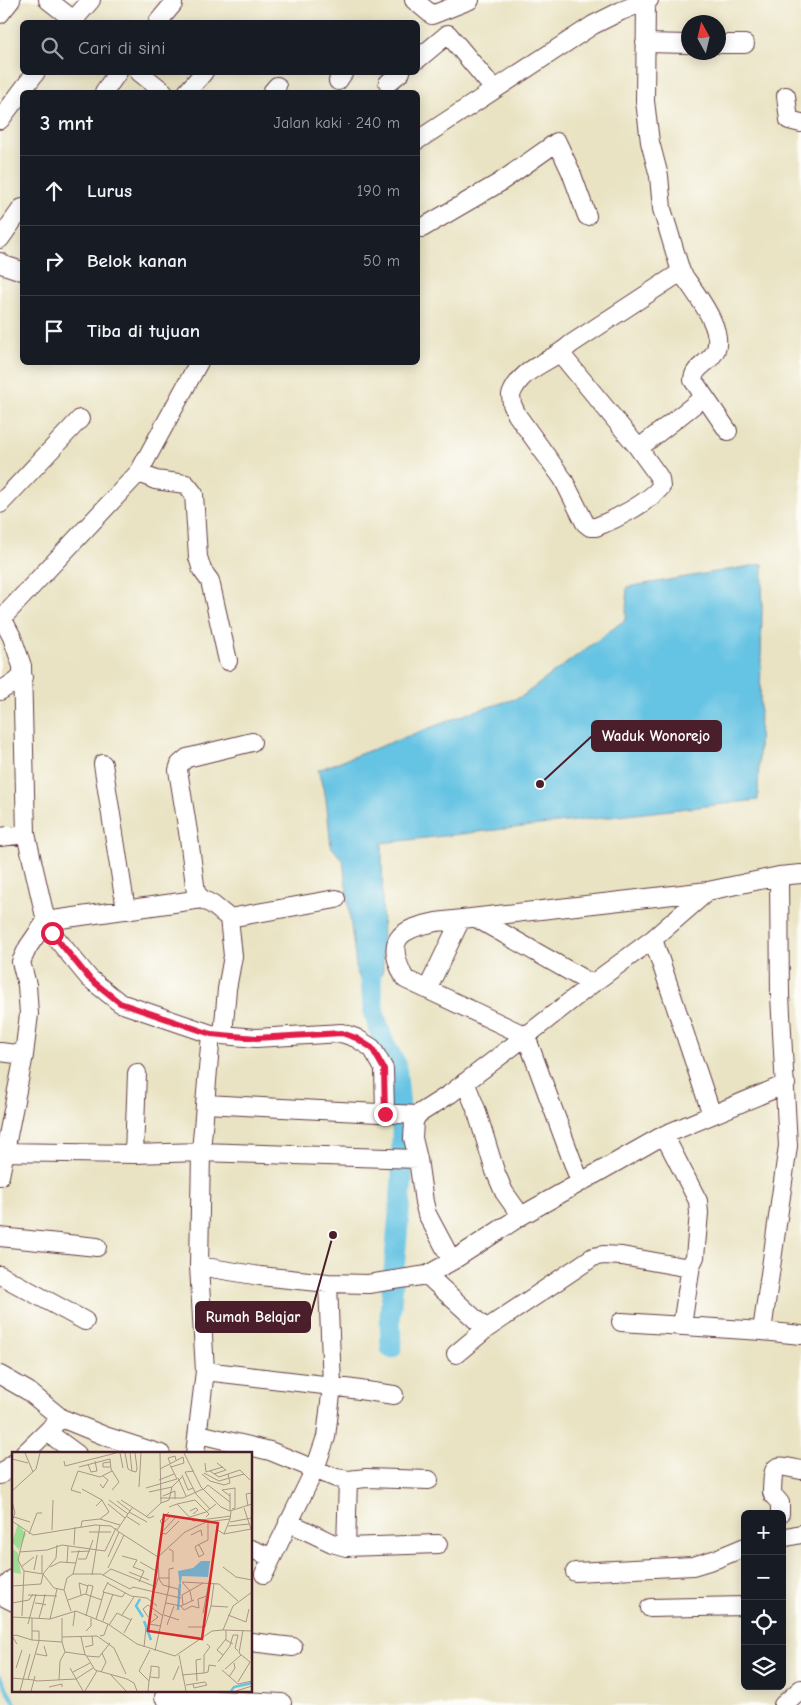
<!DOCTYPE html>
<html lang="id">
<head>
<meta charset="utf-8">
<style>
	:root { --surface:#171b24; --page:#20242c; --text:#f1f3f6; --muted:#9ea1a6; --line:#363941 }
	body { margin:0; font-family:"Comic Neue",sans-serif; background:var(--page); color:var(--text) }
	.controls { position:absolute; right:15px; bottom:15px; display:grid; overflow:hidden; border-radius:8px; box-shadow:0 2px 12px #0003 }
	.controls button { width:45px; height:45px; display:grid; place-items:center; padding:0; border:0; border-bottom:1px solid var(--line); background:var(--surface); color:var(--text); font:25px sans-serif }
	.compass { position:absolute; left:681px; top:15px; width:45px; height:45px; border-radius:50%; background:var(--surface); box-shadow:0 2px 12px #0003; rotate:352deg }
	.stop { position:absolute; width:15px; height:15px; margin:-11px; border:4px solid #e11d48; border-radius:50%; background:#fff }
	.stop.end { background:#e11d48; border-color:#fff; box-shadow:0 1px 5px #0008 }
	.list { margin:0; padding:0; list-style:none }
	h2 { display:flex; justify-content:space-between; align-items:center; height:65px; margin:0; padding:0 20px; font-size:21px }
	h2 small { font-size:16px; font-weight:400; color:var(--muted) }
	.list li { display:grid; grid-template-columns:32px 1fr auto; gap:15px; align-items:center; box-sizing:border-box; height:70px; padding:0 20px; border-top:1px solid var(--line) }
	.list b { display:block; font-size:19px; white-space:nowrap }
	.list em { font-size:16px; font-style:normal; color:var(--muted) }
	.icon { flex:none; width:28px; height:28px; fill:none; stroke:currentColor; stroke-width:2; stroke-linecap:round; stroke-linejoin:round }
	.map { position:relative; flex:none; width:801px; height:1705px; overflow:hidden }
	.search { position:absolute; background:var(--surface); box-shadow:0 2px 12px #0003; left:20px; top:20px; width:400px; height:55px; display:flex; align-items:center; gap:12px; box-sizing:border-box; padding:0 18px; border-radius:8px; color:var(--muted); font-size:19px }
	.panel { position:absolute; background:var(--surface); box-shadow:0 2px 12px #0003; left:20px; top:90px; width:400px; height:275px; border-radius:8px }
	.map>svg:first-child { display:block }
	.water { fill:#65c3e3; stroke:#587187 }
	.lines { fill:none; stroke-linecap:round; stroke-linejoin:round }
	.stream { stroke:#65c3e3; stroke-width:4 }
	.river { stroke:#65c3e3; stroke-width:21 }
	.minor-casing { stroke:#623c42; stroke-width:20 }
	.minor { stroke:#fff; stroke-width:18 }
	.route { stroke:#e11d48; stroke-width:6 }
	.inset-river { fill:none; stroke:#65c3e3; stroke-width:2.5 }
	.inset-road { fill:none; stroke:#a99586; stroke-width:1 }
	.view { fill:#d62828; fill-opacity:0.15; stroke:#d62828; stroke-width:2.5 }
	.inset-edge { fill:none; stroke:#4a1f2b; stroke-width:2.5 }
	.leader { fill:none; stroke:#4a1f2b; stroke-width:2 }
	.callout-dot { fill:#4a1f2b; stroke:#fdfcf7; stroke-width:2 }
	.callout { fill:#4a1f2b; stroke:#4a1f2b; stroke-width:2 }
	.callout-label { font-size:15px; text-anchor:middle; font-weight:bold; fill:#fff }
</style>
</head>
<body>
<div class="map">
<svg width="801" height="1705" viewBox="0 0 801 1705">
	<rect width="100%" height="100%" fill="#fdfcf7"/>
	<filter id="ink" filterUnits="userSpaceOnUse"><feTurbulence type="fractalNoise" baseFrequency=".02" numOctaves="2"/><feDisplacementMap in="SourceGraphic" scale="10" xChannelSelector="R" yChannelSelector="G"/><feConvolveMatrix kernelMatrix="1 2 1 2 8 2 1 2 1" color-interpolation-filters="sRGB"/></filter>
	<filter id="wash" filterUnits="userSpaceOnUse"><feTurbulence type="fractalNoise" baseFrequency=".0096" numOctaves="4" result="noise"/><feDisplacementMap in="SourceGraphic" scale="20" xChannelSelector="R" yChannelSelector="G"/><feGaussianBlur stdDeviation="1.12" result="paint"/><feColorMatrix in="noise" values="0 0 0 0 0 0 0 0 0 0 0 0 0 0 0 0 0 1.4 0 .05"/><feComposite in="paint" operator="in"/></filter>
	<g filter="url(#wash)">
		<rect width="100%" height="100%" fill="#e9e3c3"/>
		<path class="water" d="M763 564 758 800 382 843 383 969 373 998 357 973 343 861 331 846 326 799 318 770 469 713 521 697 626 619 627 587Z"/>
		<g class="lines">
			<path class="stream" d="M0 1677 16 1705"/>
			<path class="river" d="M370 970 374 1013 383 1041 396 1065 402 1128V1179L390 1316 391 1348"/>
		</g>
	</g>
	<g filter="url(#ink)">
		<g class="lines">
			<defs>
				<path id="minor" d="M48 0 76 22
					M414 0 432 15 470 0
					M0 14 11 0
					M72 22 91 0
					M158 22 173 4
					M645 43 688 44
					M718 44H745
					M418 59 448 34 494 89
					M139 72 164 92
					M338 81 344 72
					M388 83 401 72
					M104 92 118 72
					M187 92 204 72
					M272 92 277 86
					M786 96 789 120 801 123
					M0 120 36 72
					M418 140 593 25 621 11 649 0
					M422 228 499 183 557 142 571 172 587 216
					M0 239 22 208
					M0 262 4 265 22 271
					M681 272C693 290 731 335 712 356 706 364 693 369 693 380L728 431
					M562 352 565 359 636 445 657 474 660 479 661 487C646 504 616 519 596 527H590L585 523 563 479 517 415 512 404 511 395C522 366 551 363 571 344L681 272 662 209 659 176 650 142 645 101 646 1
					M639 448 704 397
					M139 472 155 480 186 484 194 494 198 557 202 570 210 581 228 661
					M0 504 80 419
					M0 617 2 618 12 637 22 666 26 834 46 921 52 933 89 978 120 1003 211 1034 256 1038 342 1033 356 1038 372 1048 384 1069 385 1114
					M2 618 139 472 199 362
					M0 691 23 677
					M103 764 126 910
					M0 837 26 834
					M229 918 336 899
					M476 918 592 984
					M653 939 712 1115
					M428 988 461 919
					M223 1035 227 989 233 956 229 918 213 905 202 899 196 893 189 838 178 770 180 764 187 758 252 742
					M0 1052 24 1055
					M465 1082 476 1109 495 1171 504 1192 521 1216
					M206 1104 417 1115
					M0 1152 134 1154 201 1152 418 1159
					M134 1154 137 1073
					M0 1176 24 1055 29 1014 27 985 21 962 28 947 46 921 202 899
					M580 1182 526 1036 405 979C385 940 397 930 436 922L708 891 779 876 801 874
					M0 1237 97 1247
					M452 1261 427 1214 424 1202 418 1159 413 1138 414 1122 417 1115 450 1094 526 1036 592 984 653 939 708 891
					M199 1266 260 1276 328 1283 368 1284 427 1275 452 1261 521 1216 664 1135
					M0 1275 85 1321
					M427 1275 486 1329 593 1257 603 1255 622 1256 684 1267 691 1265 695 1257 699 1213 698 1201 664 1135 786 1084
					M621 1322 762 1331 801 1335
					M682 1326 691 1265
					M762 1331 788 1146 780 995 779 876
					M456 1354 486 1329
					M205 1371 332 1386 394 1395
					M0 1375 28 1391 61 1418 105 1436 161 1454
					M47 1432 77 1454
					M199 1434 270 1451 336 1478 348 1480 366 1478 429 1480
					M24 1454 61 1418
					M195 1454 205 1371 199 1266 201 1152 211 1034
					M0 1475 14 1463
					M780 1514V1503L773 1495 772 1492C773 1463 773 1464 801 1470
					M288 1522 332 1543 346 1547 438 1544
					M782 1538 801 1534
					M346 1547 348 1480
					M251 1549 271 1557
					M575 1572 693 1566 716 1559 745 1547
					M264 1574 315 1469 326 1437 332 1386 328 1283
					M14 1578 4 1588 6 1598 14 1602
					M650 1608 745 1606
					M251 1642 293 1647
					M164 1697 282 1703
					M783 1705 801 1689"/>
			</defs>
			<use href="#minor" class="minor-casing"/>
			<use href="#minor" class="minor"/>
		</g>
	</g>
	<g class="lines" filter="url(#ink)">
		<path class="route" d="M52 933 89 978 120 1003 211 1034 256 1038 342 1033 356 1038 372 1048 384 1069 385 1114"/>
	</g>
	<g transform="translate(12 1452)">
		<rect width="240" height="240" fill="#e9e3c3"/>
		<path d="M6 72 14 82 7 98 0 90ZM0 96 6 101 9 122 0 120Z" fill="#9ede94"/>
		<path d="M189 109H198L196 125 170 124 168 135 166 119 181 116Z" fill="#65c3e3"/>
		<path class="inset-river" d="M128 147 124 154 131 165M166 158 168 132M132 169 139 188M219 239 222 235 240 231"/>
		<path class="inset-road" d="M13 1 21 20M108 1 111 16M113 1 116 17 120 19 118 1M148 1 149 51M172 1 189 35 209 55 218 59 240 52M0 7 16 11M52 9 53 14 104 1M98 10 91 11V15H98M158 11 156 6 163 4 164 8M193 11 194 20 211 15M76 12 79 20 85 19 83 9M67 15 98 7 99 17 107 30 100 38M148 17 171 5 172 11 159 15M120 19 124 20 125 16 123 1M182 19 173 20 184 42 198 57M198 19 207 25 228 18 238 28M192 21 207 29M190 22 198 29 212 33 218 31 216 22M202 22 214 18 205 11M170 23 176 38 181 36M166 26 174 44M147 28 162 22M207 29 232 22M88 32 91 36 96 28 91 24M127 35 129 1M134 36 165 27 158 13M70 37 90 48 84 54M191 38 196 33 218 50M0 39 24 17 28 1M137 40 160 35M69 41 59 38 66 19 88 25 100 19M218 41V59M151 44 163 39V47M218 44 210 38 223 36V56L220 57M148 46H171L191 37M97 48 116 62M109 48 137 66 142 64M0 49 3 61 0 69M105 49 118 59M96 52 113 66M165 52 183 48 197 62 194 65M236 54 234 42 240 41M157 55 165 52 181 69 219 64M178 59 184 56 186 58 181 62M117 60 135 70M157 60 148 69 150 72 160 63M114 64 128 73M2 65 18 70M134 65 149 51 157 48 160 35 170 25M164 65 149 81 154 82 167 69M178 65 194 60 204 52M88 67 108 73M0 69 21 83 83 73 99 74 107 80M218 70 240 66M216 74 238 72M69 75 70 69 88 67 97 60 90 48M204 77 212 82 218 67M40 78 41 48M105 78 120 56M77 80H99M17 82 25 61H30M212 82 239 77 232 56M179 83 189 78 190 84M62 93 63 75M187 93 192 102 187 105 183 95 184 94 196 88V70M157 97 161 99V110M7 100 35 98 50 93 93 99 104 76M59 100 78 99M110 104 125 108 121 115 132 119 127 130M96 105 107 80 146 105M146 105 173 80 194 70 218 67 219 59M146 105 147 127 151 133 166 137 168 143M66 107H74L81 88M128 110 146 120M55 111 56 94M9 115 22 105M38 115 48 110 64 111M211 115 224 125 240 128M96 116 112 83M22 118 25 103M12 119 31 122 42 136 52 138M117 120 137 128M30 121V103M31 122 44 106 45 93M61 122 67 98M80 123 88 73M91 123 99 117 144 135M96 130 91 140 110 145 113 141M95 131 119 144 135 146 145 154M202 131 199 154 216 155M0 134 29 132 31 122M157 136V117L162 116M143 137 146 126H157M16 143 45 144M69 143 67 131 76 134M56 148 73 142 90 148M180 149 178 139 170 130 207 132 226 149M0 151 17 148 21 142M23 151 31 152 33 142M154 151 169 154 182 148M171 153 170 143 191 131M169 154 172 158 180 154 187 156 186 147 195 144M59 159 52 138 55 126 61 122H89L118 137 121 135 169 146M191 161 197 130M142 162 146 165 137 172 149 174M110 163 122 145M152 163 167 168M216 163 234 170 237 157M10 164 12 119 6 108 13 79M74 164 81 134 76 133 74 142M0 165 38 167 64 159 96 172 125 192 163 204 200 179 211 178 221 154 240 140M136 165 131 157 136 153 151 164M27 166 31 152 34 153M50 166V190L53 200 74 203 83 218 115 227 122 231 125 239M38 167 45 137M84 167 92 140M91 169 101 142M16 172 24 142M97 173 105 161 119 168M155 173 162 154M61 174 63 159M176 175H193L199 154M211 178 240 179M214 178V188L221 192M74 179 79 174V166M112 181 120 166M226 183 223 196 226 199M88 184 92 183 96 172M50 185 85 184 102 196 114 222M69 185 73 203M20 188V166M5 192 0 184 4 183 20 188 50 190M73 195 81 193 80 184M132 195 134 176M143 199 157 135M24 202 35 204 32 194M167 203 174 239M211 203 205 198 214 187M75 204 87 205 98 191M206 210 218 194 221 183H226M4 216 10 198M58 216 71 239M213 217 229 203M210 218 226 232 240 229M127 219 137 229 136 239M127 219 138 198M61 220 78 211M89 220 94 210 90 201M192 221 196 220 197 213 204 214M99 223 114 239M170 223 192 221V203L198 195 195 192M23 224 22 228 25 229 64 227 81 216M217 225 223 216 222 211M0 226 22 228 19 239M16 227 27 189V179H20M47 228 48 209 53 200M161 228 167 214M137 229 139 218V214L147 215V226L138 225M185 229 184 208 189 207M226 230 238 210 227 201 231 178M174 233 193 230 195 233 182 236 181 232M37 235 50 232V235M8 239 18 202M73 239 85 219M224 239 240 234"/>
		<path class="view" d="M152 63 206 71 190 187 136 179Z"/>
		<rect width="240" height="240" class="inset-edge"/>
	</g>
	<path class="leader" d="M540 784L592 736M333 1235L310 1317"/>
	<g class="callout-dot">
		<circle cx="540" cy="784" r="5"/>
		<circle cx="333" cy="1235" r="5"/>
	</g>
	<g class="callout">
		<rect x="592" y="721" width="129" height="30" rx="5"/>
		<rect x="196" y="1302" width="114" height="30" rx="5"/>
	</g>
	<g class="callout-label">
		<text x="656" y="741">Waduk Wonorejo</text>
		<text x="253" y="1322">Rumah Belajar</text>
	</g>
</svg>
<div class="controls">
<button>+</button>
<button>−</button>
<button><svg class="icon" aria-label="locate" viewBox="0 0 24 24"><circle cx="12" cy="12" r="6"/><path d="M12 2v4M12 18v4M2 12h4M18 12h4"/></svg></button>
<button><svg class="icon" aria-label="layers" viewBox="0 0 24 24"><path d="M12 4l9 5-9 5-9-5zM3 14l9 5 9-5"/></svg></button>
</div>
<svg class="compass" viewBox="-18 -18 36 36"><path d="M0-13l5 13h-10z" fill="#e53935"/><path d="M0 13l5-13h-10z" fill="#9ea1a6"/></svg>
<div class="stop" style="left:52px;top:933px"></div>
<div class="stop end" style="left:385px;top:1114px"></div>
<div class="search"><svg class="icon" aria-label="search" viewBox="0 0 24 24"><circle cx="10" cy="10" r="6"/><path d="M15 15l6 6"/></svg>Cari di sini</div>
<section class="panel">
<h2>3 mnt<small>Jalan kaki · 240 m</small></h2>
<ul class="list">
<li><svg class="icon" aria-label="ahead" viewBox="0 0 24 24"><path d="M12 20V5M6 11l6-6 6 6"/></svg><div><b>Lurus</b></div><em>190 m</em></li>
<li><svg class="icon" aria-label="right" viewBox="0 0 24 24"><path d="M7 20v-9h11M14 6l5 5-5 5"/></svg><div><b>Belok kanan</b></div><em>50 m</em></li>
<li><svg class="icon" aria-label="arrive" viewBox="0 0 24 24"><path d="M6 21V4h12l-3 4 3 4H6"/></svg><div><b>Tiba di tujuan</b></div></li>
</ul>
</section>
</div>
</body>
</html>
